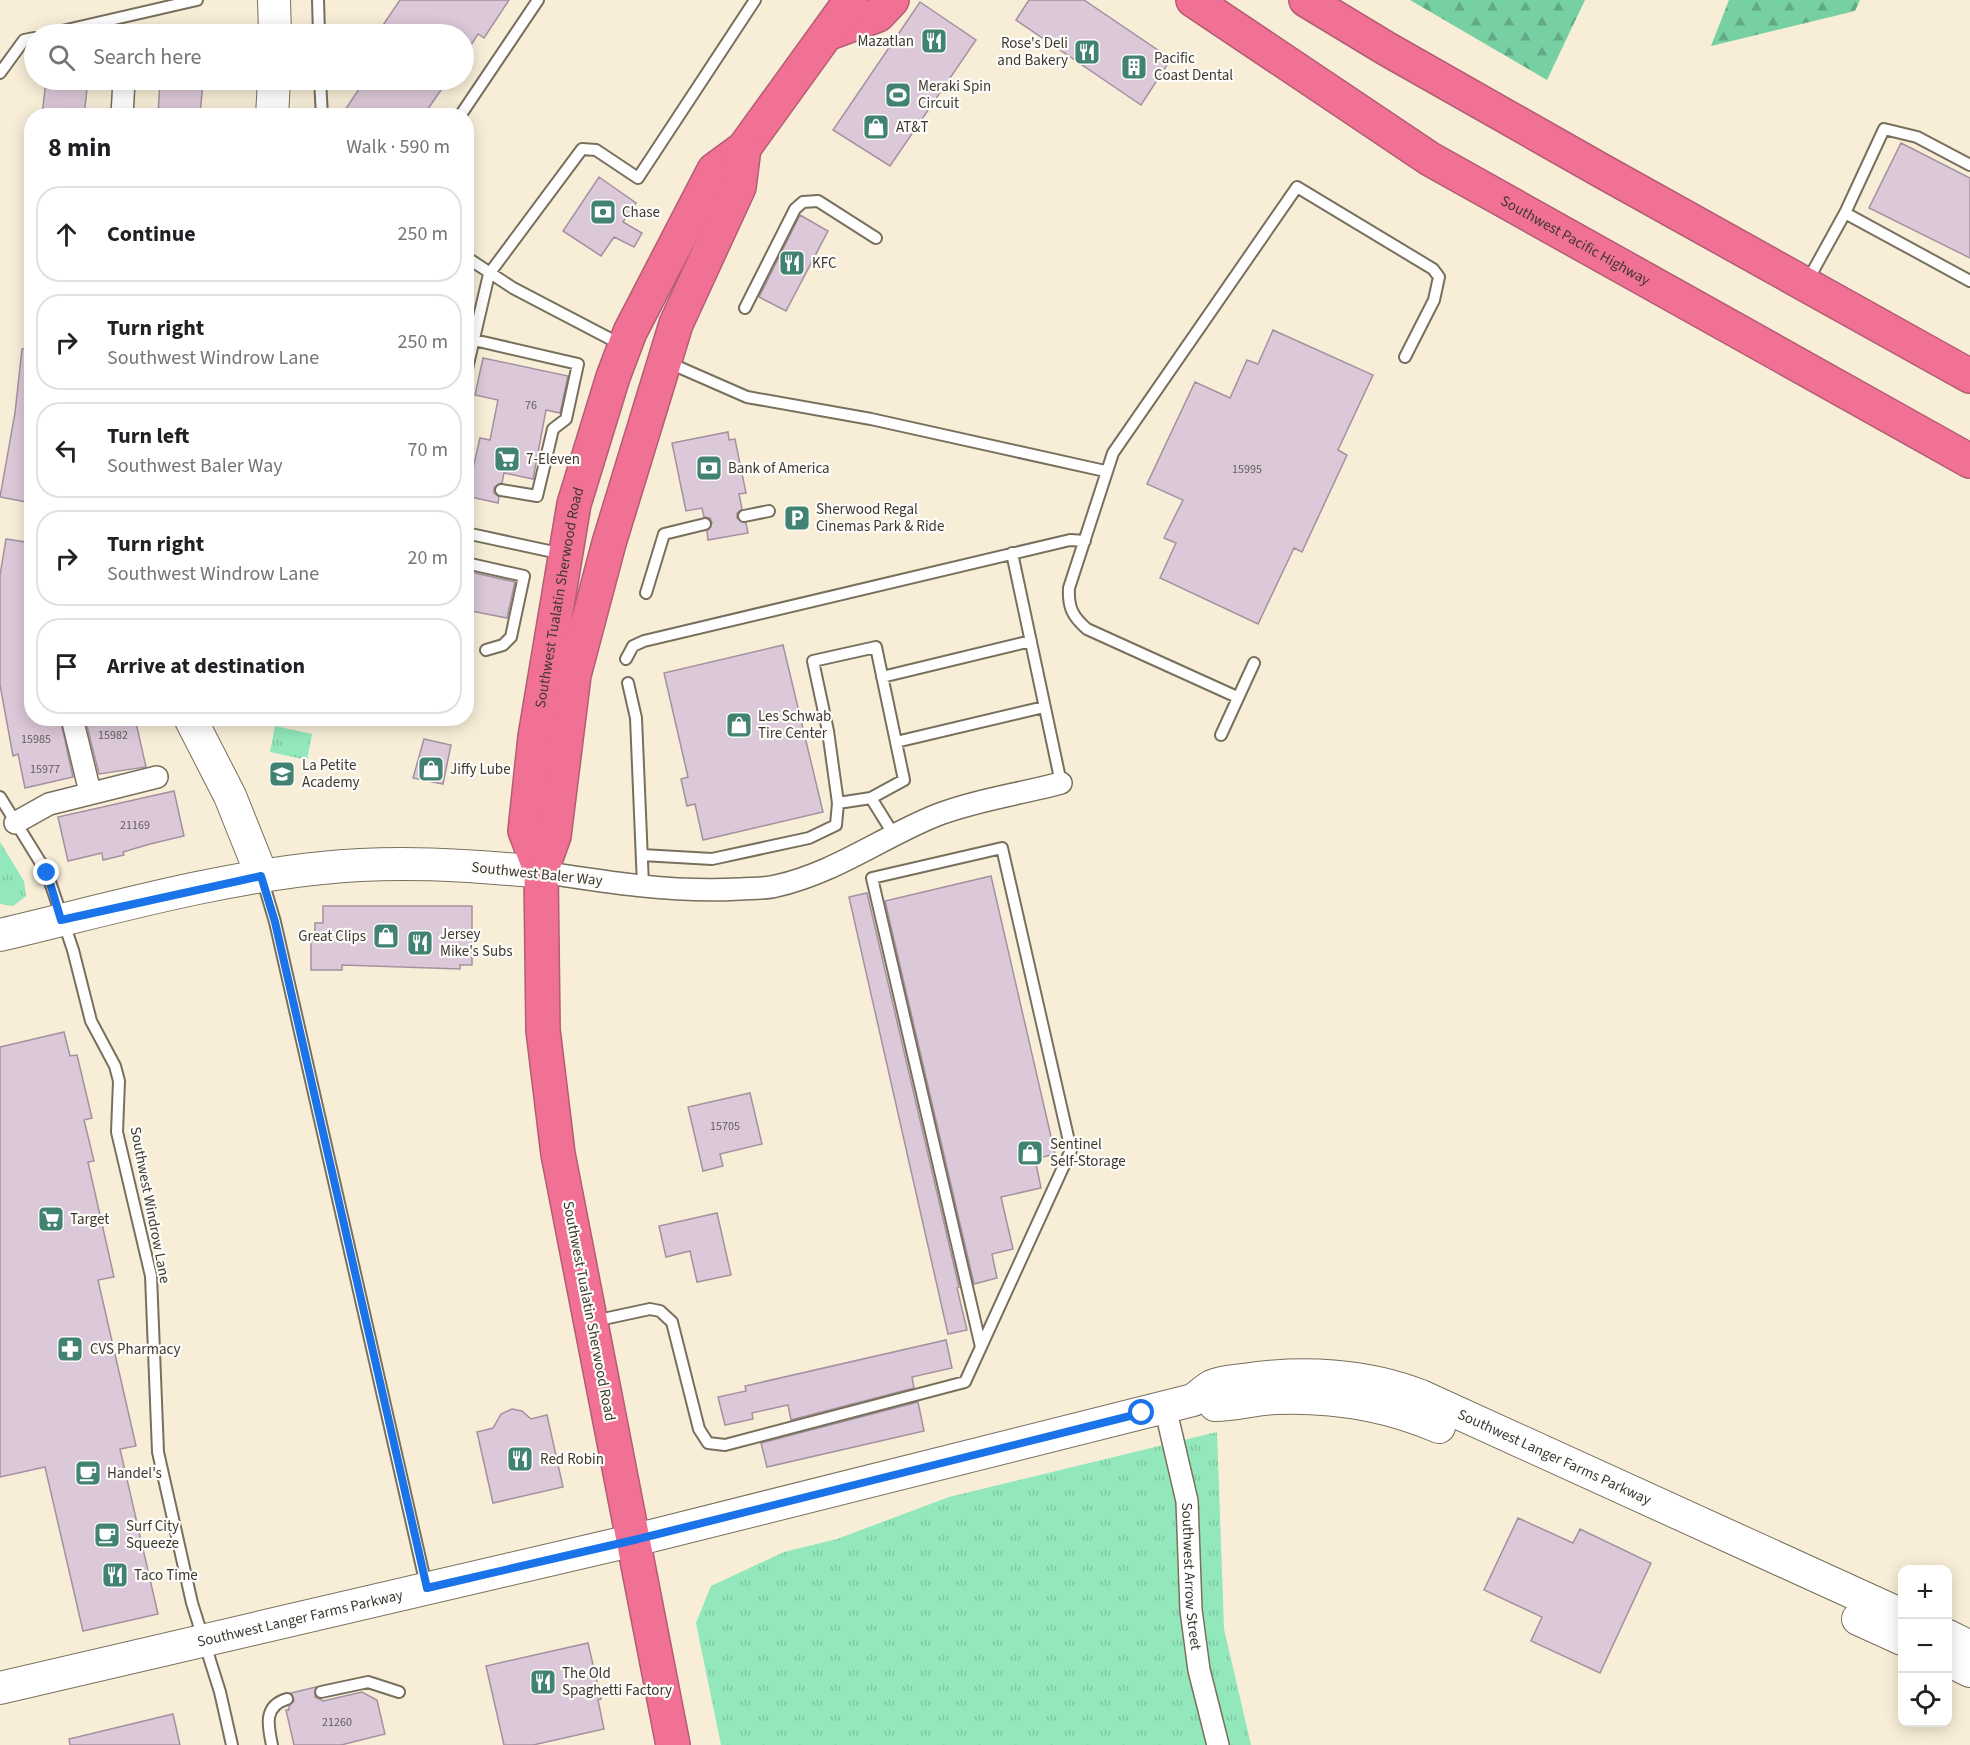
<!DOCTYPE html>
<html lang="en">
<head>
<meta charset="utf-8">
<style>
	:root { --surface:#fff; --page:#f6f6f6; --text:#202124; --muted:#757577; --line:#e0e0e0 }
	body { margin:0; font-family:"Source Sans 3",sans-serif; background:var(--page); color:var(--text) }
	.controls { position:absolute; right:18px; bottom:18px; display:grid; overflow:hidden; border-radius:12px; box-shadow:0 3px 15px #0003 }
	.controls button { width:54px; height:54px; display:grid; place-items:center; padding:0; border:0; border-bottom:2px solid var(--line); background:var(--surface); color:var(--text); font:30px sans-serif }
	.stop { position:absolute; width:18px; height:18px; margin:-14px; border:4px solid #1a73e8; border-radius:50%; background:#fff }
	.stop.end { background:#1a73e8; border-color:#fff; box-shadow:0 2px 6px #0008 }
	.list { margin:0; padding:0; list-style:none }
	h2 { display:flex; justify-content:space-between; align-items:center; height:78px; margin:0; padding:0 24px; font-size:26px }
	h2 small { font-size:20px; font-weight:400; color:var(--muted) }
	.list li { display:grid; grid-template-columns:39px 1fr auto; gap:18px; align-items:center; box-sizing:border-box; height:96px; margin:0 12px 12px; padding:0 12px; border:2px solid var(--line); border-radius:24px }
	.list b { display:block; font-size:22px; white-space:nowrap }
	.list p { margin:0; font-size:20px; white-space:nowrap; color:var(--muted) }
	.list em { font-size:20px; font-style:normal; color:var(--muted) }
	.icon { flex:none; width:33px; height:33px; fill:none; stroke:currentColor; stroke-width:2; stroke-linecap:round; stroke-linejoin:round }
	.map { position:relative; flex:none; width:1970px; height:1745px; overflow:hidden }
	.search { position:absolute; background:var(--surface); box-shadow:0 3px 15px #0003; left:24px; top:24px; width:450px; height:66px; display:flex; align-items:center; gap:15px; box-sizing:border-box; padding:0 21px; border-radius:33px; color:var(--muted); font-size:22px }
	.panel { position:absolute; background:var(--surface); box-shadow:0 3px 15px #0003; left:24px; top:108px; width:450px; height:618px; border-radius:24px }
	.map>svg:first-child { display:block }
	.grass { fill:url(#grass-tufts) }
	.forest { fill:url(#forest-firs) }
	.building { fill:#dbc8d8; stroke:#a491a0; stroke-width:1.5 }
	.lines { fill:none; stroke-linecap:round; stroke-linejoin:round }
	.lane-casing { stroke:#786f5c; stroke-width:14 }
	.street-casing { stroke:#786f5c; stroke-width:24 }
	.secondary-casing { stroke:#786f5c; stroke-width:34 }
	.highway-casing { stroke:#b25d72; stroke-width:36 }
	.lane { stroke:#fff; stroke-width:10 }
	.street { stroke:#fff; stroke-width:21 }
	.secondary { stroke:#fff; stroke-width:32 }
	.highway { stroke:#f17195; stroke-width:33 }
	.route { stroke:#1a73e8; stroke-width:8 }
	.labels { text-anchor:middle; dominant-baseline:central; stroke-width:4.5; stroke-linejoin:round; paint-order:stroke }
	.number-label { font-size:12px; fill:#645d5b }
	.poi-label { font-size:15px; fill:#3d3931; stroke:#fefcf8; text-anchor:start }
	.street-label { font-size:15px; fill:#3d3931; stroke:#fefcf8 }
</style>
</head>
<body>
<div class="map">
<svg width="1970" height="1745" viewBox="0 0 1970 1745">
	<defs>
		<pattern id="grass-tufts" width="24" height="20" patternUnits="userSpaceOnUse" patternTransform="scale(1.5)"><rect width="24" height="20" fill="#92e7bb"/><path d="M3 7l-1-3M5 7V3M7 7l1-3M15 17l-1-3M17 17v-4M19 17l1-3" fill="none" stroke="#7fc7a1"/></pattern>
		<pattern id="forest-firs" width="22" height="20" patternUnits="userSpaceOnUse" patternTransform="scale(1.5)"><rect width="22" height="20" fill="#76d0a2"/><path d="M5 1l3.5 6h-7zM16 11l3.5 6h-7z" fill="#62aa85"/></pattern>
	</defs>
	<rect width="100%" height="100%" fill="#f8eed8"/>
	<path class="grass" d="M275 726 312 734 307 760 270 752Z
		M0 842 24 881 26 896 13 906 0 904Z
		M1217 1432 1224 1629 1251 1745H721L696 1623 711 1586 784 1552 837 1539 949 1497Z"/>
	<path class="forest" d="M1410 0H1585L1547 80Z
		M1729 0H1860L1855 11 1711 46Z"/>
	<path class="building" d="M400 0H509L484 38 478 34 464 56V34H377Z
		M1029 0H1084L1171 59 1141 105 1016 20Z
		M920 2 976 40 890 166 833 130Z
		M46 80H88L84 116H42Z
		M160 80H203L200 116H158Z
		M365 80H448L423 116H341Z
		M1901 143 1970 178V258L1869 208Z
		M599 177 636 203 623 222 642 233 634 247 614 237 601 256 563 231Z
		M800 215 828 231 786 311 759 297Z
		M1273 330 1373 375 1338 450 1347 455 1302 552 1294 548 1258 624 1160 578 1176 543 1164 538 1183 500 1147 484 1195 382 1230 398 1247 360 1258 364Z
		M22 349 32 350V503L0 497 15 413Z
		M483 358 568 376 560 413 546 410 533 479 504 473 502 483 494 488V493L499 497 498 503 466 496V472L472 473 480 438 490 440 498 400 475 395Z
		M728 432 729 440 735 439 746 493 739 494 742 509 737 513V518L746 523 748 533 708 540 707 531 712 523 710 518 704 517 702 508 686 511 672 443Z
		M6 539 32 543V718H60L73 777 25 788 18 754 13 756 0 685V575Z
		M466 571 515 582 507 618 466 610Z
		M783 645 823 812 703 840 695 804 687 806 681 779 688 777 664 673Z
		M85 718H135L146 767 99 774Z
		M424 739 451 745 443 784 413 778Z
		M174 791 184 836 150 844 123 852 124 855 103 860 102 853 68 861 58 817Z
		M991 876 1055 1154 1035 1159 1041 1188 1001 1197 1013 1249 992 1254 997 1278 974 1284 885 901Z
		M867 893 959 1287 957 1288 967 1330 948 1334 849 897Z
		M323 906H472V965H460V969L342 965V970H311V941H315V923H323Z
		M64 1032 70 1056 77 1055 92 1118 84 1120 94 1161 88 1162 114 1277 98 1280 136 1446 120 1449 158 1614 83 1631 45 1467 0 1477V1047Z
		M750 1093 762 1144 720 1154 723 1166 703 1171 688 1107Z
		M717 1213 731 1275 697 1282 690 1251 666 1257 659 1226Z
		M946 1340 952 1368 912 1377 914 1388 791 1420 788 1405 752 1413 753 1419 725 1425 718 1397 746 1391 745 1386Z
		M918 1402 924 1431 767 1467 761 1443Z
		M512 1409 522 1411 531 1419 547 1415 563 1487 493 1503 477 1432 493 1428 501 1414Z
		M1518 1518 1573 1543 1580 1529 1651 1563 1600 1673 1531 1641 1542 1617 1484 1590Z
		M588 1643 601 1699 598 1700 604 1729 533 1745H504L486 1666Z
		M316 1687 315 1697 323 1701 362 1692 377 1700 385 1734 341 1745H294L286 1710H289V1706L294 1701 291 1693Z
		M173 1714 180 1745H70L69 1739Z"/>
	<g class="lines">
		<defs>
			<path id="lane" d="M318 0 319 34
				M49 34 197 0
				M0 73 24 40 34 38
				M320 80 322 116
				M460 116 538 0
				M1845 213 1884 129 1917 137 1970 165
				M466 257 513 288 622 345
				M1808 280 1845 213 1970 281
				M745 308 795 209 803 202 818 201 876 238
				M474 340 578 364 566 419 553 429 537 496 501 490
				M667 362 747 397 871 419 1105 471
				M466 373 489 274 582 149 596 150 638 178 755 0
				M744 516 769 511
				M466 533 563 554
				M1012 553 1061 783
				M466 563 524 576 511 637 503 645 486 650
				M646 593 664 534 705 524
				M626 659 633 646 644 641 1070 540 1085 541
				M882 677 1031 641
				M628 683 636 718 643 885
				M1237 697 1087 629C1072 616 1068 607 1069 588L1113 453 1297 187 1433 269 1439 277 1434 300 1405 357
				M1221 735 1254 663
				M896 742 1044 707
				M0 797 47 873 73 950 91 1021 115 1066 119 1081 117 1132 151 1276 158 1452 192 1603 220 1692 232 1745
				M871 798 838 803 828 731 813 661 876 647 904 780 871 798 894 835
				M642 855 712 859 809 838 836 825 838 803
				M262 878 275 922 426 1585
				M594 1321 650 1309 660 1311 672 1322 699 1429 708 1443 725 1445 965 1382 1071 1150 1002 848 872 878 981 1347
				M321 1692 368 1682 399 1692
				M272 1745C268 1726 263 1706 287 1699"/>
			<g id="street">
				<path d="M122 116 124 80"/>
				<path d="M72 718 90 792"/>
				<path d="M15 823 49 804 157 777"/>
				<path d="M541 872C605 882 674 893 739 889 751 888 764 889 776 886 835 873 882 837 937 815 976 800 1020 794 1061 783"/>
				<path id="s1" d="M1165 1407 1187 1501 1191 1610 1199 1670 1218 1745"/>
			</g>
			<g id="secondary">
				<path d="M274 0 275 34"/>
				<path d="M272 116 274 80"/>
				<path d="M190 718 230 796 262 876"/>
				<path d="M0 935C106 910 213 879 322 868 394 860 468 865 541 872"/>
				<path d="M1215 1405C1234 1405 1255 1399 1275 1398 1332 1396 1386 1404 1439 1427"/>
				<path d="M1858 1619 1902 1639"/>
				<path d="M1948 1636 1970 1647"/>
				<path d="M1948 1660 1970 1671"/>
				<path id="s2" d="M0 1688 635 1540 1193 1400C1199 1396 1205 1390 1212 1386 1220 1382 1234 1381 1243 1380 1302 1371 1365 1374 1421 1396L1902 1615"/>
			</g>
			<g id="highway">
				<path id="s3" d="M1193 0 1430 159 1970 461"/>
				<path d="M1306 0 1387 49 1602 171 1970 376"/>
				<path d="M829 33 878 15 892 0"/>
				<path id="s4" d="M541 872 525 831 535 737 574 504 613 377 630 332 714 170 744 148 851 0"/>
				<path d="M673 1745 558 1154 543 1030 541 872 554 836 574 675 609 543 676 324 739 187 744 148"/>
			</g>
		</defs>
		<use href="#lane" class="lane-casing"/>
		<use href="#street" class="street-casing"/>
		<use href="#secondary" class="secondary-casing"/>
		<use href="#highway" class="highway-casing"/>
		<use href="#lane" class="lane"/>
		<use href="#street" class="street"/>
		<use href="#secondary" class="secondary"/>
		<use href="#highway" class="highway"/>
	</g>
	<g class="lines">
		<path class="route" d="M47 873 61 920 261 876 275 922 427 1588 634 1540 1142 1413"/>
	</g>
	<defs>
		<symbol id="restaurant-square" viewBox="-11 -11 22 22"><rect x="-9" y="-9" width="18" height="18" rx="4" fill="#418272" stroke="#fefcf8"/><path d="M-5-6h1v4h1v-4h1v4h1v-4h1v5L-1.5 .5V6h-2V.5L-5-1ZM5-6V6H3V1.5H1.5Q1.5-4 5-6Z" fill="#fff"/></symbol>
		<symbol id="building-square" viewBox="-11 -11 22 22"><rect x="-9" y="-9" width="18" height="18" rx="4" fill="#418272" stroke="#fefcf8"/><path d="M-4-6H4V6H1V3H-1V6H-4ZM-2.5-4.3h1.7v1.8h-1.7ZM.8-4.3h1.7v1.8H.8ZM-2.5-1h1.7V.8h-1.7ZM.8-1h1.7V.8H.8Z" fill="#fff"/></symbol>
		<symbol id="stadium-square" viewBox="-11 -11 22 22"><rect x="-9" y="-9" width="18" height="18" rx="4" fill="#418272" stroke="#fefcf8"/><path d="M0-5a6.5 5 0 1 0 0 10a6.5 5 0 1 0 0-10ZM-3.5-1.8h7v3.6h-7Z" fill="#fff"/></symbol>
		<symbol id="shop-square" viewBox="-11 -11 22 22"><rect x="-9" y="-9" width="18" height="18" rx="4" fill="#418272" stroke="#fefcf8"/><path d="M-5-2.5h2.3a2.7 3.5 0 0 1 5.4 0H5L5.5 6h-11ZM-1.5-2.5h3a1.5 2.3 0 0 0-3 0Z" fill="#fff"/></symbol>
		<symbol id="bank-square" viewBox="-11 -11 22 22"><rect x="-9" y="-9" width="18" height="18" rx="4" fill="#418272" stroke="#fefcf8"/><path d="M-6-4H6V4H-6ZM0-2.3a2.3 2.3 0 1 0 0 4.6a2.3 2.3 0 1 0 0-4.6Z" fill="#fff"/></symbol>
		<symbol id="supermarket-square" viewBox="-11 -11 22 22"><rect x="-9" y="-9" width="18" height="18" rx="4" fill="#418272" stroke="#fefcf8"/><path d="M-6-5.5h2.5l.6 2H6L4.5 2H-2.5L-4.4-4H-6ZM-1.5 3.2a1.3 1.3 0 1 0 .1 0ZM3 3.2a1.3 1.3 0 1 0 .1 0Z" fill="#fff"/></symbol>
		<symbol id="parking-square" viewBox="-11 -11 22 22"><rect x="-9" y="-9" width="18" height="18" rx="4" fill="#418272" stroke="#fefcf8"/><path d="M-3.5-5.5H1a3.5 3.5 0 0 1 0 7H-1V5.5H-3.5ZM-1-3.4V-.6H.8a1.4 1.4 0 0 0 0-2.8Z" fill="#fff"/></symbol>
		<symbol id="school-square" viewBox="-11 -11 22 22"><rect x="-9" y="-9" width="18" height="18" rx="4" fill="#418272" stroke="#fefcf8"/><path d="M0-5L7-2L0 1L-7-2ZM-4 1L0 2.5L4 1V4Q0 6-4 4Z" fill="#fff"/></symbol>
		<symbol id="pharmacy-square" viewBox="-11 -11 22 22"><rect x="-9" y="-9" width="18" height="18" rx="4" fill="#418272" stroke="#fefcf8"/><path d="M-2-6h4v4h4v4h-4v4h-4v-4h-4v-4h4Z" fill="#fff"/></symbol>
		<symbol id="cafe-square" viewBox="-11 -11 22 22"><rect x="-9" y="-9" width="18" height="18" rx="4" fill="#418272" stroke="#fefcf8"/><path d="M-5.5-4.5H6V0H3Q3 3.5 0 3.5H-2.5Q-5.5 3.5-5.5 0ZM3-3.2v2h1.7v-2ZM-6 4.5H4V6H-6Z" fill="#fff"/></symbol>
	</defs>
	<g fill-rule="evenodd">
		<use href="#restaurant-square" x="919" y="26" width="30" height="30"/>
		<use href="#restaurant-square" x="1072" y="37" width="30" height="30"/>
		<use href="#building-square" x="1119" y="52" width="30" height="30"/>
		<use href="#stadium-square" x="883" y="80" width="30" height="30"/>
		<use href="#shop-square" x="861" y="112" width="30" height="30"/>
		<use href="#bank-square" x="588" y="197" width="30" height="30"/>
		<use href="#restaurant-square" x="777" y="248" width="30" height="30"/>
		<use href="#supermarket-square" x="492" y="444" width="30" height="30"/>
		<use href="#bank-square" x="694" y="453" width="30" height="30"/>
		<use href="#parking-square" x="782" y="503" width="30" height="30"/>
		<use href="#shop-square" x="724" y="710" width="30" height="30"/>
		<use href="#shop-square" x="416" y="754" width="30" height="30"/>
		<use href="#school-square" x="267" y="759" width="30" height="30"/>
		<use href="#shop-square" x="371" y="921" width="30" height="30"/>
		<use href="#restaurant-square" x="405" y="928" width="30" height="30"/>
		<use href="#shop-square" x="1015" y="1138" width="30" height="30"/>
		<use href="#supermarket-square" x="36" y="1204" width="30" height="30"/>
		<use href="#pharmacy-square" x="55" y="1334" width="30" height="30"/>
		<use href="#restaurant-square" x="505" y="1444" width="30" height="30"/>
		<use href="#cafe-square" x="73" y="1458" width="30" height="30"/>
		<use href="#cafe-square" x="92" y="1520" width="30" height="30"/>
		<use href="#restaurant-square" x="100" y="1560" width="30" height="30"/>
		<use href="#restaurant-square" x="528" y="1667" width="30" height="30"/>
	</g>
	<g class="labels">
		<g class="number-label">
			<text x="531" y="405">76</text>
			<text x="1247" y="469">15995</text>
			<text x="113" y="735">15982</text>
			<text x="36" y="739">15985</text>
			<text x="45" y="769">15977</text>
			<text x="135" y="825">21169</text>
			<text x="725" y="1126">15705</text>
			<text x="337" y="1722">21260</text>
		</g>
		<g class="poi-label">
			<text x="914" y="41" text-anchor="end">Mazatlan</text>
			<text x="1068" y="43" text-anchor="end">Rose's Deli<tspan x="1068" dy="17">and Bakery</tspan></text>
			<text x="1154" y="58">Pacific<tspan x="1154" dy="17">Coast Dental</tspan></text>
			<text x="918" y="86">Meraki Spin<tspan x="918" dy="17">Circuit</tspan></text>
			<text x="896" y="127">AT&amp;T</text>
			<text x="622" y="212">Chase</text>
			<text x="812" y="263">KFC</text>
			<text x="526" y="459">7-Eleven</text>
			<text x="728" y="468">Bank of America</text>
			<text x="816" y="509">Sherwood Regal<tspan x="816" dy="17">Cinemas Park &amp; Ride</tspan></text>
			<text x="758" y="716">Les Schwab<tspan x="758" dy="17">Tire Center</tspan></text>
			<text x="302" y="765">La Petite<tspan x="302" dy="17">Academy</tspan></text>
			<text x="450" y="769">Jiffy Lube</text>
			<text x="440" y="934">Jersey<tspan x="440" dy="17">Mike's Subs</tspan></text>
			<text x="366" y="936" text-anchor="end">Great Clips</text>
			<text x="1050" y="1144">Sentinel<tspan x="1050" dy="17">Self-Storage</tspan></text>
			<text x="70" y="1219">Target</text>
			<text x="90" y="1349">CVS Pharmacy</text>
			<text x="540" y="1459">Red Robin</text>
			<text x="107" y="1473">Handel's</text>
			<text x="126" y="1526">Surf City<tspan x="126" dy="17">Squeeze</tspan></text>
			<text x="134" y="1575">Taco Time</text>
			<text x="562" y="1673">The Old<tspan x="562" dy="17">Spaghetti Factory</tspan></text>
		</g>
		<g class="street-label">
			<text stroke="none"><textPath href="#s3" startOffset="452">Southwest Pacific Highway</textPath></text>
			<text stroke="none"><textPath href="#s4" startOffset="280">Southwest Tualatin Sherwood Road</textPath></text>
			<text transform="translate(537 874) rotate(6)">Southwest Baler Way</text>
			<text transform="translate(150 1205) rotate(79)">Southwest Windrow Lane</text>
			<text transform="translate(589 1311) rotate(79)">Southwest Tualatin Sherwood Road</text>
			<text stroke="none"><textPath href="#s2" startOffset="1610">Southwest Langer Farms Parkway</textPath></text>
			<text stroke="none"><textPath href="#s1" startOffset="172">Southwest Arrow Street</textPath></text>
			<text stroke="none"><textPath href="#s2" startOffset="308">Southwest Langer Farms Parkway</textPath></text>
		</g>
	</g>
</svg>
<div class="controls">
<button>+</button>
<button>−</button>
<button><svg class="icon" aria-label="locate" viewBox="0 0 24 24"><circle cx="12" cy="12" r="6"/><path d="M12 2v4M12 18v4M2 12h4M18 12h4"/></svg></button>
</div>
<div class="stop" style="left:1142px;top:1413px"></div>
<div class="stop end" style="left:47px;top:873px"></div>
<div class="search"><svg class="icon" aria-label="search" viewBox="0 0 24 24"><circle cx="10" cy="10" r="6"/><path d="M15 15l6 6"/></svg>Search here</div>
<section class="panel">
<h2>8 min<small>Walk · 590 m</small></h2>
<ul class="list">
<li><svg class="icon" aria-label="ahead" viewBox="0 0 24 24"><path d="M12 20V5M6 11l6-6 6 6"/></svg><div><b>Continue</b></div><em>250 m</em></li>
<li><svg class="icon" aria-label="right" viewBox="0 0 24 24"><path d="M7 20v-9h11M14 6l5 5-5 5"/></svg><div><b>Turn right</b><p>Southwest Windrow Lane</p></div><em>250 m</em></li>
<li><svg class="icon" aria-label="left" viewBox="0 0 24 24"><path d="M17 20v-9H6M10 6l-5 5 5 5"/></svg><div><b>Turn left</b><p>Southwest Baler Way</p></div><em>70 m</em></li>
<li><svg class="icon" aria-label="right" viewBox="0 0 24 24"><path d="M7 20v-9h11M14 6l5 5-5 5"/></svg><div><b>Turn right</b><p>Southwest Windrow Lane</p></div><em>20 m</em></li>
<li><svg class="icon" aria-label="arrive" viewBox="0 0 24 24"><path d="M6 21V4h12l-3 4 3 4H6"/></svg><div><b>Arrive at destination</b></div></li>
</ul>
</section>
</div>
</body>
</html>
